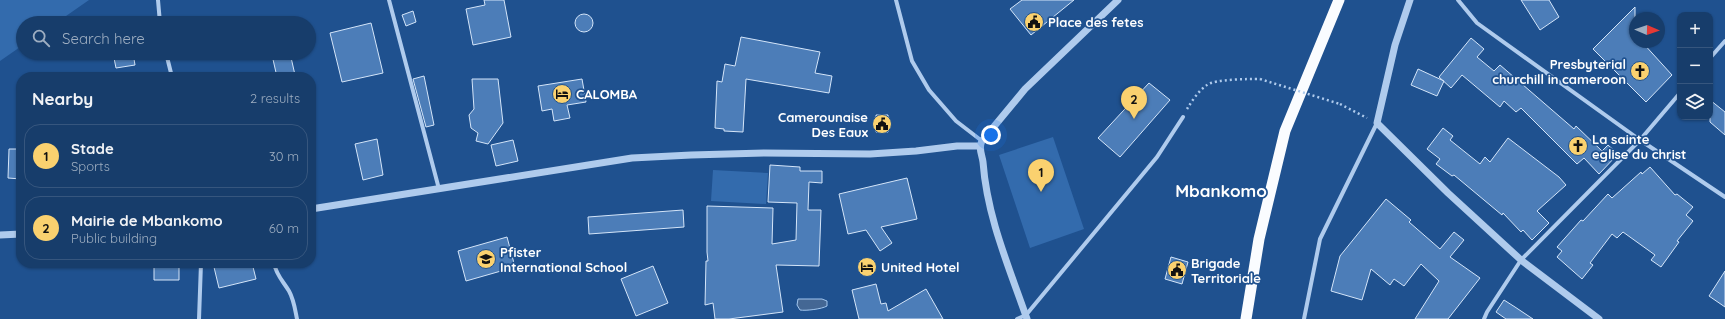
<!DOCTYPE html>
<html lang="en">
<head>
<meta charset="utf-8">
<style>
	:root { --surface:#173d6b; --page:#204471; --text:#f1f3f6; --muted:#9eaec1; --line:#36567e; --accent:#fad16f }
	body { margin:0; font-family:Quicksand,sans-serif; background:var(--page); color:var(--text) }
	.controls { position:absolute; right:12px; top:12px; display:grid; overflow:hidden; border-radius:8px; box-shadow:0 1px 3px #0004 }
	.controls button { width:36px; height:36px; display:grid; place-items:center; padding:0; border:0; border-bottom:1px solid var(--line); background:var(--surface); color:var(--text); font:20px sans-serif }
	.compass { position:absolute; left:1629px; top:12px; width:36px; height:36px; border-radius:50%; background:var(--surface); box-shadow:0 1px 3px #0004; rotate:92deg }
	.you { position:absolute; left:991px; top:135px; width:14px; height:14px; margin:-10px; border:3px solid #fff; border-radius:50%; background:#1a73e8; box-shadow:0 0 0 6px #1a73e833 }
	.badge { display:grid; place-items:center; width:26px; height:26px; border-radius:50%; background:var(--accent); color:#111; font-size:13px; font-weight:700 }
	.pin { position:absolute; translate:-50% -33px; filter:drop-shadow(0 1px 2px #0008) }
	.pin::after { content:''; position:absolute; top:21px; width:14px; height:12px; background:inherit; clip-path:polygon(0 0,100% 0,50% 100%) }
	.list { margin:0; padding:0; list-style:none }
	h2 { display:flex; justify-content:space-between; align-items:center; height:52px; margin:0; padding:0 16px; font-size:17px }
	h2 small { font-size:13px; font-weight:400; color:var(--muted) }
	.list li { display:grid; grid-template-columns:26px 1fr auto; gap:12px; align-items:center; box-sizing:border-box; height:64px; margin:0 8px 8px; padding:0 8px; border:1px solid var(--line); border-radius:16px }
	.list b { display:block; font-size:15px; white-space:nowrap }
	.list p { margin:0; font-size:13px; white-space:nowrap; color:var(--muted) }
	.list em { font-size:13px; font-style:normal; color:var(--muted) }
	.icon { flex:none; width:22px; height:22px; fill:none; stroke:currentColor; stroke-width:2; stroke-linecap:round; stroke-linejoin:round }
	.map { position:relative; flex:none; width:1725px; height:319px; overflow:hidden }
	.search { position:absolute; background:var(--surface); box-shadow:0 1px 3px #0004; left:16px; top:16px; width:300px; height:44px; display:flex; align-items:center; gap:10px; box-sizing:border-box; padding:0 14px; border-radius:22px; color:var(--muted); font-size:15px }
	.panel { position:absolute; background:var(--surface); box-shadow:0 1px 3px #0004; left:16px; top:72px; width:300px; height:196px; border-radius:16px }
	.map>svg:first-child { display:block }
	.green { fill:#336bad }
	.water { fill:#446794; stroke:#a2c6ee }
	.building { fill:#4c7db8; stroke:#d4e5f9 }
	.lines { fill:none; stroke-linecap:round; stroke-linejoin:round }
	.path { stroke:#afcbed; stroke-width:2.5; stroke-dasharray:2 3; stroke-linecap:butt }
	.minor { stroke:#afcbed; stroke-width:4 }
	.tertiary { stroke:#afcbed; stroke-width:7 }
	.trunk { stroke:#fafcff; stroke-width:11 }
	.path-bridge { stroke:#afcbed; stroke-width:2.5; stroke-dasharray:2 3; stroke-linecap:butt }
	.labels { text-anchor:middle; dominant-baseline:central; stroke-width:3.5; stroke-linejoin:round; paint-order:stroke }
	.poi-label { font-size:13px; font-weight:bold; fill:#fff; stroke:#1f518f; text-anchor:start }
	.district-label { font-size:17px; font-weight:bold; fill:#fff; stroke:#1f518f }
</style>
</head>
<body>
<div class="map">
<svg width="1725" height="319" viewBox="0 0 1725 319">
	<rect width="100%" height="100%" fill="#1f518f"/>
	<path class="green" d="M0 0H89L56 23H23V45L0 61Z
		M1053 137 1084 229 1030 248 999 155Z
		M713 170 768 173 766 204 711 201Z"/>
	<path class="water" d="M798 299H822L827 301V306C822 309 806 311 800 310L797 305Z"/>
	<path class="building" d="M484 0H504L511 37 473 45 466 9 485 5Z
		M1022 0H1074L1031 35 1010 9Z
		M1521 0H1549L1559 17 1540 30Z
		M1635 7V42H1642L1672 75 1646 102 1593 49Z
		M413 11 416 22 406 26 402 15Z
		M575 23a9 9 0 1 1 18 0a9 9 0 1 1-18 0Z
		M371 23 383 73 342 82 330 33Z
		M741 37 820 52 815 73 832 76 829 93 746 79 743 132 724 131V129L715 128 717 81 722 82 725 64 735 66Z
		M1471 38 1484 49 1477 57 1494 71 1500 65 1574 129 1576 126 1602 151 1608 145 1618 154 1599 174 1584 158 1577 164 1521 108 1516 112 1504 101 1500 107 1462 75 1451 88 1439 77Z
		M113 53H133L135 65 116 68Z
		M281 53H290L295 75 277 77 272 55Z
		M1418 69 1444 81 1437 96 1411 85Z
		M424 76 434 125 426 127 413 79Z
		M472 79H498L503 123 488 144 476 141 478 133 471 128 469 115 474 109Z
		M582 79 586 102 567 105 570 118 554 121 552 109 542 111 538 86Z
		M1149 83 1170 100 1120 157 1098 138Z
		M1710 100 1725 112V135L1710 122Z
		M876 115H888V132H876Z
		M1443 128 1453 136 1450 140 1480 164 1485 157 1490 162 1508 138 1559 177 1566 185 1537 211 1549 223 1532 240 1523 230 1521 232 1503 213 1502 215 1454 175 1452 176 1436 164 1440 159 1427 149Z
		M377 139 383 175 363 180 355 144Z
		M513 140 518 161 496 166 491 145Z
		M9 149H21V179L8 178Z
		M770 165 800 167V171H822V183L809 182 808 210H821L819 266 776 265 783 312 729 319H715L713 303 705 305 706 261H708L707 252V206L773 208 772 244 796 240 797 203 768 202Z
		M1650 167 1675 195 1677 194 1693 207 1686 215 1693 221 1677 241 1679 242 1661 267 1651 260 1655 255 1623 232 1617 238 1612 234 1590 263 1593 265 1582 279 1557 257 1562 251 1557 247 1581 220 1583 221 1608 194 1612 198 1641 172 1642 174Z
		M907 178 917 219 881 227 892 243 880 251 866 230 848 234 839 194Z
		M1386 199 1411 220 1409 222 1440 249 1454 232 1464 240 1450 257 1480 278 1448 319H1415L1439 281 1421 264 1404 286 1394 279 1390 285 1371 269 1362 300 1331 291 1340 256Z
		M683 210 684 227 589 234 588 217Z
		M507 237 515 267 466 281 458 251Z
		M1171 257 1188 262 1182 284 1165 279Z
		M154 263H179V280H154Z
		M213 263H252L256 279 219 288Z
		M653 266 668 303 636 316 621 279Z
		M1725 271V307L1709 296Z
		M876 284 881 304 886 303 888 311 926 289 943 319H859L852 290Z
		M1504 300 1515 307 1533 319H1506L1496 312Z"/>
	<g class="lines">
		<path class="path" d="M1340 104 1367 118
			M1187 109C1192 101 1199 90 1207 85 1215 79 1249 79 1260 79"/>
		<path class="minor" d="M158 0 160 23
			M389 0 439 189
			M896 0 912 61 929 90 956 121 982 141
			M1458 0 1477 23 1640 140 1725 197
			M166 53 172 77
			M1710 58 1725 41
			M274 263C276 275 283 281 289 291 294 300 295 309 297 319
			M199 319 201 263
			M1017 319 1026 315 1157 157 1183 117
			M1304 319 1320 239 1377 123
			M1484 319 1487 312 1521 260 1640 140 1680 93"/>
		<path class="tertiary" d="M1410 0 1395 45 1377 123 1448 193 1521 260 1599 319
			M311 209 632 158 691 155 764 153 870 154 916 151 957 146H979
			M0 235 21 234
			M1027 319C1009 267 987 217 983 162 982 154 978 148 982 141L1025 89 1118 0"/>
		<path class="trunk" d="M1246 319 1259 239 1285 131 1339 0"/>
		<path class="path-bridge" d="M1260 79 1340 104"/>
	</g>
	<defs>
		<symbol id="civic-disc" viewBox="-11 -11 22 22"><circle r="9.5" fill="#fad16f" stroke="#1f518f"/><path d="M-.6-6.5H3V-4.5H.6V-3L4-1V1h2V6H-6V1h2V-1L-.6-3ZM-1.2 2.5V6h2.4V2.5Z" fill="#111"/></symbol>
		<symbol id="church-disc" viewBox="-11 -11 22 22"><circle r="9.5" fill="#fad16f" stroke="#1f518f"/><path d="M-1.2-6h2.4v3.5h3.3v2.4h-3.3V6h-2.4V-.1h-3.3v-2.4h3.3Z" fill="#111"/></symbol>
		<symbol id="hotel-disc" viewBox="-11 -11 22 22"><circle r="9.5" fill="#fad16f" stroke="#1f518f"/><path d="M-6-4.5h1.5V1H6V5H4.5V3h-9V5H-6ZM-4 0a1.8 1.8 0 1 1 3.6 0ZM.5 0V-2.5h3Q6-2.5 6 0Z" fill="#111"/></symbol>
		<symbol id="school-disc" viewBox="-11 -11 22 22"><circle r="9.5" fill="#fad16f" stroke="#1f518f"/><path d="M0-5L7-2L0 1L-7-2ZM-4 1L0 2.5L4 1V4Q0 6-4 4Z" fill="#111"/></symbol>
	</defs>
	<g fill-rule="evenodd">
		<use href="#civic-disc" x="1023" y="11" width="22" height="22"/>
		<use href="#church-disc" x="1629" y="60" width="22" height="22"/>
		<use href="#hotel-disc" x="551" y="83" width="22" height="22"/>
		<use href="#civic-disc" x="871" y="113" width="22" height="22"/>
		<use href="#church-disc" x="1567" y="135" width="22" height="22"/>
		<use href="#school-disc" x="475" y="248" width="22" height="22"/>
		<use href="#hotel-disc" x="856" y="256" width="22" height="22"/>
		<use href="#civic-disc" x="1166" y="259" width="22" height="22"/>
	</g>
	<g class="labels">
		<g class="poi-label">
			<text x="1048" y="22">Place des fetes</text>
			<text x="1626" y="64" text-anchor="end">Presbyterial<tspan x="1626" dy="15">churchill in cameroon</tspan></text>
			<text x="576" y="94">CALOMBA</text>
			<text x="868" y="117" text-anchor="end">Camerounaise<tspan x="868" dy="15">Des Eaux</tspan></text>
			<text x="1592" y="139">La sainte<tspan x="1592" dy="15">eglise du christ</tspan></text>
			<text x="500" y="252">Pfister<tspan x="500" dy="15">International School</tspan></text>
			<text x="1191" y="263">Brigade<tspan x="1191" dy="15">Territoriale</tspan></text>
			<text x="881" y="267">United Hotel</text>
		</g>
		<g class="district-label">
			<text x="1221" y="190">Mbankomo</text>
		</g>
	</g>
</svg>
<div class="controls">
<button>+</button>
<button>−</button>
<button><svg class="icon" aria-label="layers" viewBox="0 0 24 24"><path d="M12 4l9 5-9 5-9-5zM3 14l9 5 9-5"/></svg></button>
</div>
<svg class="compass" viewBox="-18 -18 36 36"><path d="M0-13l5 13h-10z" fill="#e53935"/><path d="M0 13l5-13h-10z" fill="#9eaec1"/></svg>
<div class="you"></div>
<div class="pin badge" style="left:1041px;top:192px">1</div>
<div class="pin badge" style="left:1134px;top:119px">2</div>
<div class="search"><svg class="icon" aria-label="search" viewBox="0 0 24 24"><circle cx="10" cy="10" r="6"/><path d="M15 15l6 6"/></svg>Search here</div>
<section class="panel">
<h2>Nearby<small>2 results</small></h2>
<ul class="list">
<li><span class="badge">1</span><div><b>Stade</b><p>Sports</p></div><em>30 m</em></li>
<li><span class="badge">2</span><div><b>Mairie de Mbankomo</b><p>Public building</p></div><em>60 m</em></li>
</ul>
</section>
</div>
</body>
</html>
